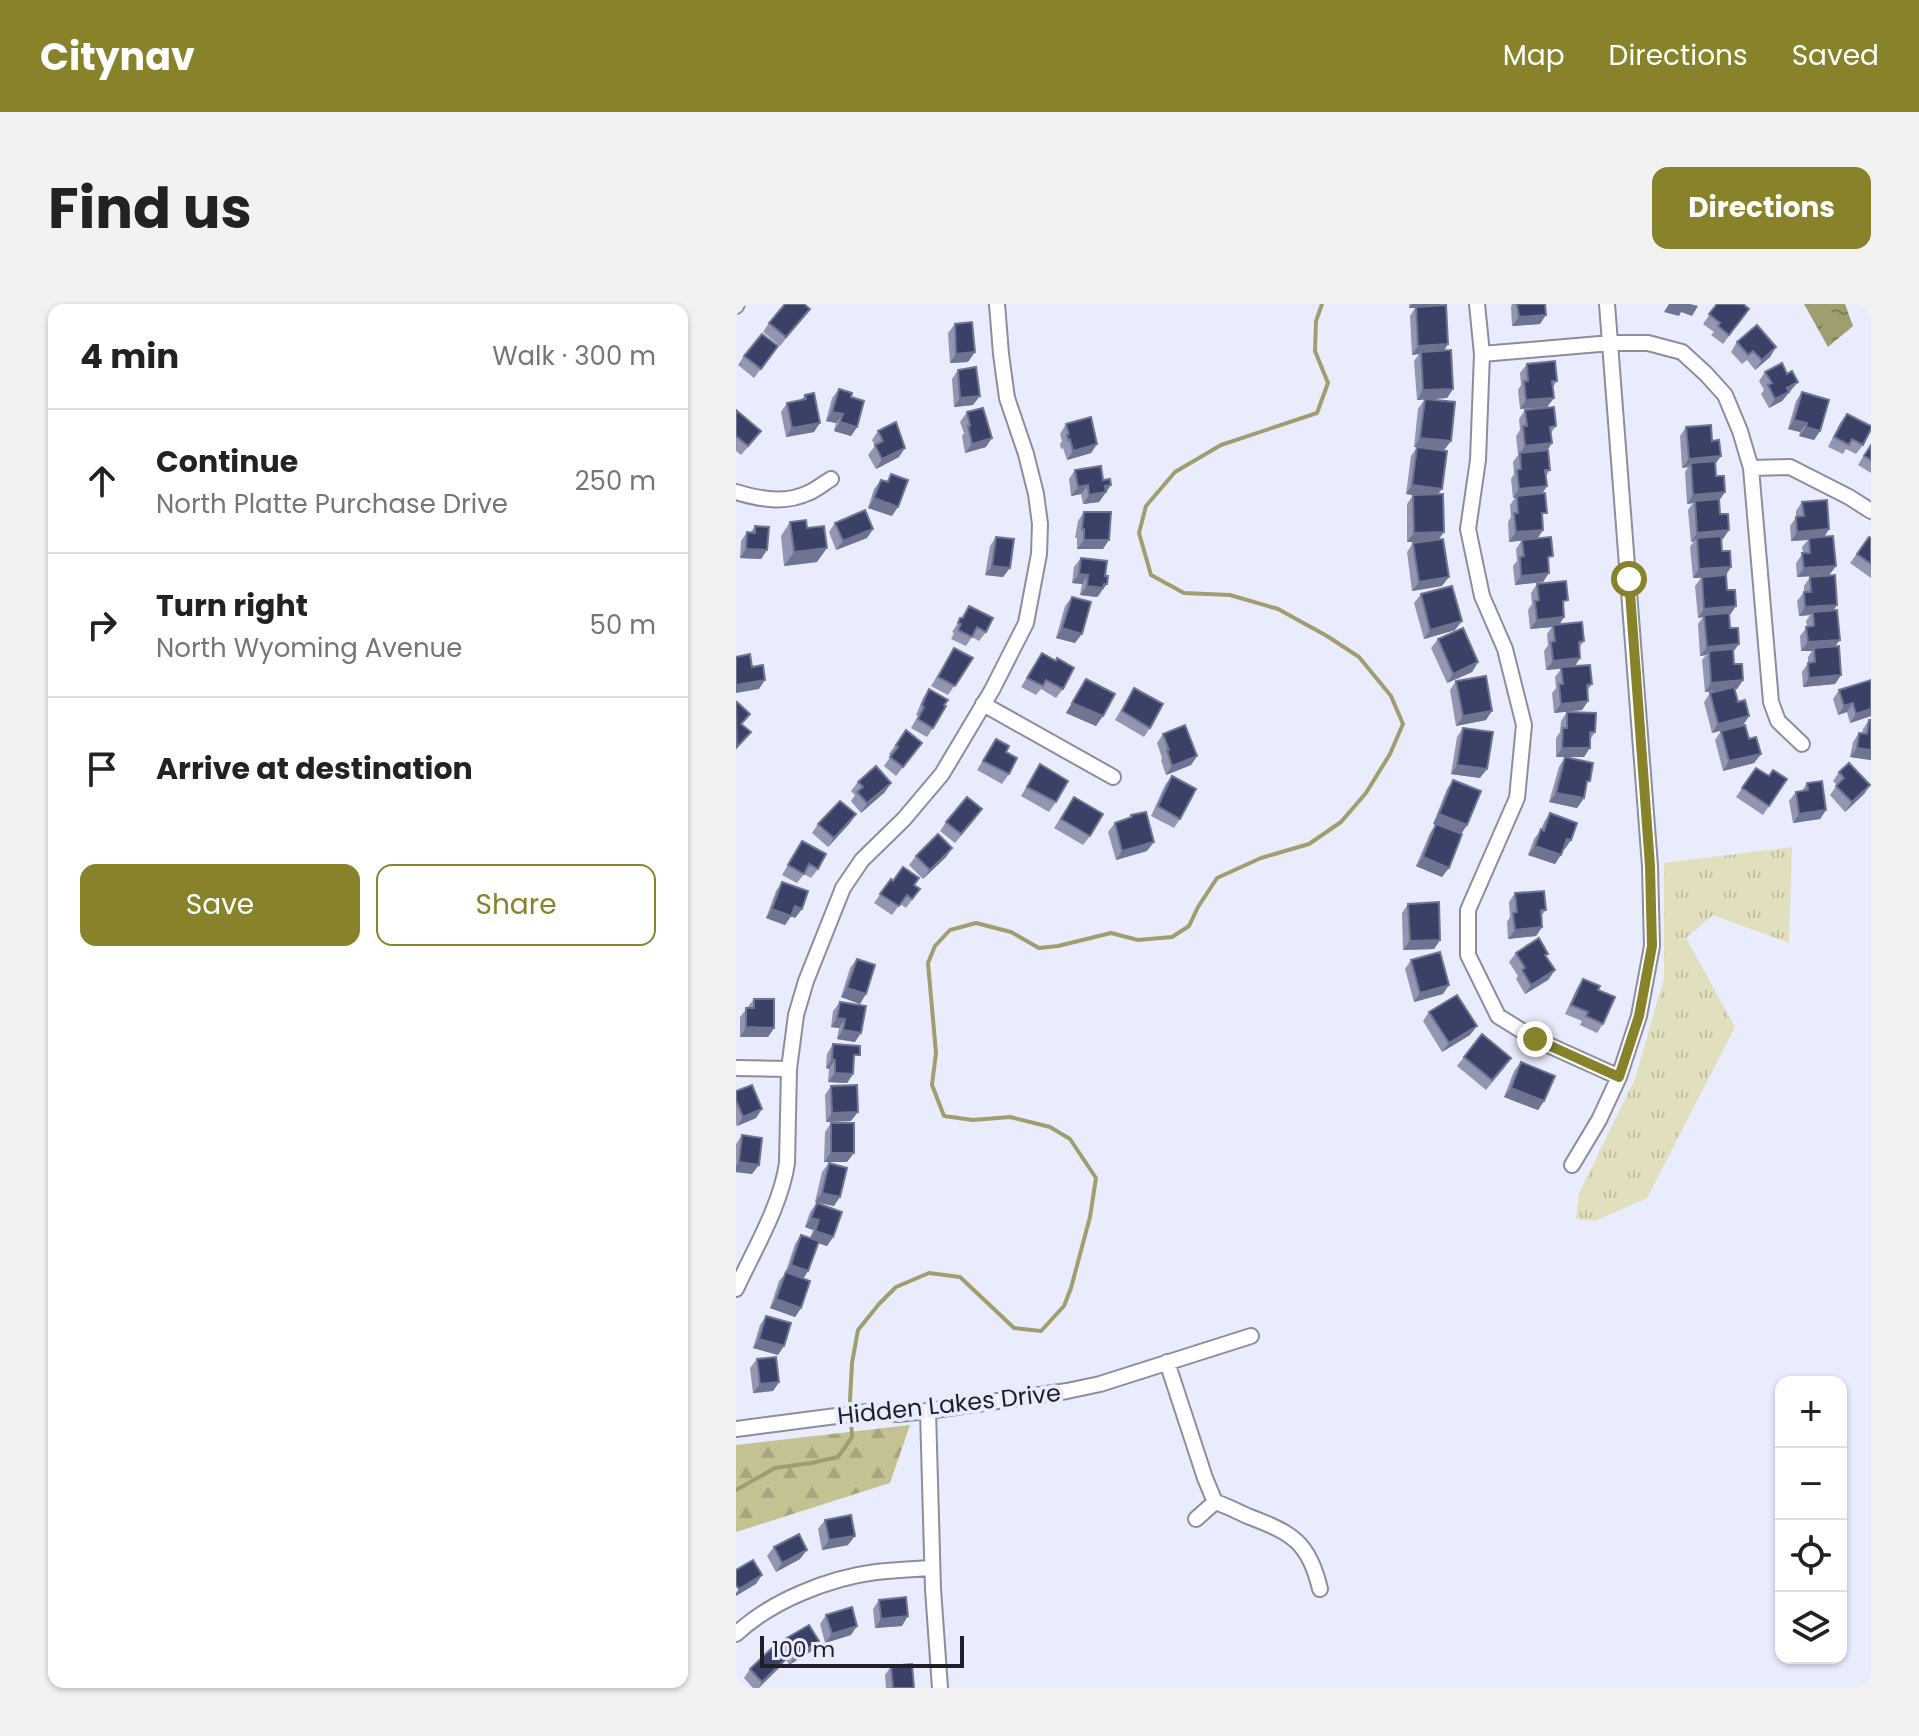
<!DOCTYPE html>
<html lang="en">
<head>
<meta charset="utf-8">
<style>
	:root { --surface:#fff; --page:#f2f2f2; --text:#222; --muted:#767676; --line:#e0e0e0; --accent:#88832b }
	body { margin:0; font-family:Poppins,sans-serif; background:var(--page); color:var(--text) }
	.controls { position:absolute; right:24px; bottom:24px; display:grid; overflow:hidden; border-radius:16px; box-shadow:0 2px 6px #0004 }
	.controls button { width:72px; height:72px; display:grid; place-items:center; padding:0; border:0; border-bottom:2px solid var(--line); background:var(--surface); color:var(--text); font:40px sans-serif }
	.scale { position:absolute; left:24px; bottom:20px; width:204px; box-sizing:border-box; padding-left:8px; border:4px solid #1f2027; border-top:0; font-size:22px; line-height:28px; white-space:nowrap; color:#1f2027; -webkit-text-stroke:6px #e9ecfc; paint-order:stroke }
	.stop { position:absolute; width:24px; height:24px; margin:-18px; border:6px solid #88832b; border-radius:50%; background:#fff }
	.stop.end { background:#88832b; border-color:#fff; box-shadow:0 2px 8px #0008 }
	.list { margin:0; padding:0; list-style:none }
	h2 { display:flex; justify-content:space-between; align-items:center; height:104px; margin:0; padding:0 32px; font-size:34px }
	h2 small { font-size:26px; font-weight:400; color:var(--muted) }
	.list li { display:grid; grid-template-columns:52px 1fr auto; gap:24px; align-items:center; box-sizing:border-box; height:144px; padding:0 32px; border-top:2px solid var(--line) }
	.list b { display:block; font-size:30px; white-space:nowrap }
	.list p { margin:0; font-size:26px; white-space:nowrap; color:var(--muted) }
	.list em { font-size:26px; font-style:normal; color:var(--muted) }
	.actions { display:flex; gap:16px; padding:24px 32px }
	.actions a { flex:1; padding:18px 0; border:2px solid var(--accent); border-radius:16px; text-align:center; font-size:28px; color:var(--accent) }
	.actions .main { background:var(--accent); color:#fff }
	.icon { flex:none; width:44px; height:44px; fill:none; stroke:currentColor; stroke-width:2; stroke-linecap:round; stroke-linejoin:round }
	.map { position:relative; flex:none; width:1135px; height:1384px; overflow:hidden; border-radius:16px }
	header { display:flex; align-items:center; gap:48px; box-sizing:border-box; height:112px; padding:0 40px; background:var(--accent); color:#fff }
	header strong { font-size:38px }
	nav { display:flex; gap:44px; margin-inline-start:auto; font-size:28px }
	.intro { display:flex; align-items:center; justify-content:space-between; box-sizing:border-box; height:192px; padding:0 48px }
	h1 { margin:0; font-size:56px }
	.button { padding:20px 36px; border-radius:16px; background:var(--accent); color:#fff; font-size:28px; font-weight:700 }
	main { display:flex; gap:48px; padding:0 48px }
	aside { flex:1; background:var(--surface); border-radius:16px; box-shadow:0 2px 6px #0004 }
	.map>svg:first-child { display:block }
	.grass { fill:url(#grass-tufts) }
	.forest { fill:url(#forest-firs) }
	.water { fill:url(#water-ripples) }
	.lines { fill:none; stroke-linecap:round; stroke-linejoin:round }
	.stream { stroke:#a09e6f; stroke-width:4 }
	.minor-casing { stroke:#8a8e9f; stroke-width:18 }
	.minor { stroke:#fff; stroke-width:14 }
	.wall { fill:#9296b1 }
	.shaded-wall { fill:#6f7493 }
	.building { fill:#3b4166; stroke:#6f7493; stroke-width:2 }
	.route { stroke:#88832b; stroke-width:10 }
	.labels { text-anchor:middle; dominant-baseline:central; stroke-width:8; stroke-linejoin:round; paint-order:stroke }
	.street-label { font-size:24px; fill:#1f2027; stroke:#e9ecfc }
</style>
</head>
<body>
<header>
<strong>Citynav</strong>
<nav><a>Map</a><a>Directions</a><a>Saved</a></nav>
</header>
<div class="intro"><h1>Find us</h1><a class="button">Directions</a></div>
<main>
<aside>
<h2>4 min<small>Walk · 300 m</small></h2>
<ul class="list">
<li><svg class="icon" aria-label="ahead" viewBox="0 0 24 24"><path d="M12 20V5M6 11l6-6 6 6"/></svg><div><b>Continue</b><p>North Platte Purchase Drive</p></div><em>250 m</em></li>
<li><svg class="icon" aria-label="right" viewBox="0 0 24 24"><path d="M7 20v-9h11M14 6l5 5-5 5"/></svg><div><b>Turn right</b><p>North Wyoming Avenue</p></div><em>50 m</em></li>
<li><svg class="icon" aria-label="arrive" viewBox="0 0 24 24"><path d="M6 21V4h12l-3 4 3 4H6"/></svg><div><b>Arrive at destination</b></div></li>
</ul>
<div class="actions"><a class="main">Save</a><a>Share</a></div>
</aside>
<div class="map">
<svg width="1135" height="1384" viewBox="0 0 1135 1384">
	<defs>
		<pattern id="grass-tufts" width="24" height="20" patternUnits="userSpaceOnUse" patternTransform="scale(2)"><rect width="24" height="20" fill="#e1dfbd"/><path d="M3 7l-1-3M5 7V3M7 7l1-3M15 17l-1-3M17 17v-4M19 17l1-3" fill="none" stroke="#c1bfa2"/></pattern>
		<pattern id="forest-firs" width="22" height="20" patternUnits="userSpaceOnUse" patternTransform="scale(2)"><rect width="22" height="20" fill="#c4c292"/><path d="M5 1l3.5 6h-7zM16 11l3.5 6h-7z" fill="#a8a67e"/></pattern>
		<pattern id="water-ripples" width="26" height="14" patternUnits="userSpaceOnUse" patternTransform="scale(2)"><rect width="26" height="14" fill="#a09e6f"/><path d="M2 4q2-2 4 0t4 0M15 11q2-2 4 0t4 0" fill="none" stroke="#82805b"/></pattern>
	</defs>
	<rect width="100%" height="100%" fill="#e9ecfc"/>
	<path class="grass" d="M1056 543 1053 639 977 611 950 634 999 723 911 894 859 917 840 915 843 889 899 775 928 674V559Z"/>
	<path class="forest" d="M174 1121 154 1179 0 1228V1141Z"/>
	<path class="water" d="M1068 0H1109L1117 22 1092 43Z"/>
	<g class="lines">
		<path class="stream" d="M0 1186 39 1164 75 1159 102 1153 116 1133 114 1096 116 1059 122 1026 143 1000 160 983 193 969 224 973 278 1024 305 1027 328 1002 335 984 354 913 360 874 334 835 314 823 274 813 237 816 208 812 196 781 200 749 192 659 199 642 214 626 240 619 275 628 303 644 322 642 375 629 402 636 436 633 453 622 462 603 481 574 525 554 573 540 605 518 630 489 654 450 667 420 655 392 623 353 591 332 542 305 494 291 448 289 415 271 403 229 410 202 439 168 485 141 581 109 592 79 579 47 580 17 586 0"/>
		<defs>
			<path id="minor" d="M741 0 746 50 742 156 732 225 746 292 769 345 788 421 781 494 732 606V651L762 712 799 735 883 773
				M0 2 1 0
				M746 50 875 39H912L946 48 970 70 989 91 1004 127 1015 164 1035 398 1042 417 1066 440
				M1015 164 1054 163 1113 193 1135 207
				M0 188C23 195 49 200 72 189 80 186 88 179 95 175
				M247 400 377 473
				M0 764 53 765
				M836 861 863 816 883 773 903 712 916 642 914 562 871 0
				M0 985C18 946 45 901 51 859L53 765 60 711 70 677 107 584 126 556 168 515 206 470 256 386 290 319 303 250 304 220 300 190 290 150 271 94 265 50 261 0
				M431 1058 469 1174 479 1198C492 1202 502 1208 514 1213 556 1229 573 1238 584 1285
				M192 1107 197 1285 204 1384
				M0 1125 131 1108 162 1110 192 1107 331 1087 364 1080 515 1032
				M460 1215 479 1198
				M0 1330C35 1297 93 1274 140 1268 159 1266 177 1265 196 1264"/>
		</defs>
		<use href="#minor" class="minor-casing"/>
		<use href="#minor" class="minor"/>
	</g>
	<path class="wall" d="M673 0H705L704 2 712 40 708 47 717 85 711 94 681 96 678 57 683 50 676 51 674 12 679 4H673Z
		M776 0H809L804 20 776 22 775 3Z
		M981 0 1013 5 987 40 975 31 978 28 967 20Z
		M74 5 44 42 27 28 33 19Z
		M219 20 232 58 214 59 212 29Z
		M1001 38 1040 43 1034 53 1019 66 1011 56 1006 60 995 48Z
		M42 42 18 74 2 61 8 52Z
		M791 60 821 77 817 83 818 94 811 103 784 105 782 86 785 81 784 69Z
		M222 66 237 101 218 103 216 75Z
		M1029 68 1055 87 1052 89 1046 97 1033 104 1025 90 1028 86 1023 77Z
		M103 85 121 123 115 132 98 127 100 119 90 117 96 94Z
		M1066 88 1084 127 1078 136 1063 132 1064 128 1052 125 1060 97Z
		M69 91 78 128 50 133 45 108 51 99 65 96Z
		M689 95 715 137 708 146 702 190 703 236 706 282 676 287 671 248 677 239 688 238H671V200L677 191 670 190 675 152 681 143H678L682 105Z
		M0 106 18 136 5 151 0 147Z
		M789 106 820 122 815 129 816 139 811 146 814 166 810 172 811 182 806 190 807 226 802 234 812 259 807 278 779 281 777 262 781 257 780 245 786 236 773 238 772 218 775 213 774 201 779 194H777L775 175 778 170 777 158 782 151 780 132 784 126 783 115Z
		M231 108 250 143 229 149 226 132 228 129 224 118Z
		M1111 110 1127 141 1120 150 1110 145 1107 150 1092 143 1104 119Z
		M330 120 361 140 355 149 331 156 327 144 325 145 324 140 326 137 324 130Z
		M950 123 976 137 983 197 987 235H986V247L995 263 990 271 994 324 1003 340 997 348 998 360 1007 376 1001 385 998 386 1002 398 1013 412 1007 421 976 429 968 398 974 389 985 387 969 388 966 356 970 351 964 352 962 320 967 313 962 314 959 282 965 274H957L954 243 958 237 955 238 952 206 957 199 951 200 949 168 952 163 946 164 944 132Z
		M142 127 163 153 140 165 132 151 139 142 136 136Z
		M1135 140V169L1122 161Z
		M339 166 367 176 375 181 363 198 347 200 345 190 335 192 333 175Z
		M155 170 156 212 132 204 138 185 145 176 150 178Z
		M1066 198 1088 233 1100 262 1093 271 1061 273 1060 259 1067 249 1066 243 1072 236 1055 237 1054 222 1060 213V207Z
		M348 208 367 245H341V234H339L342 217Z
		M54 218 71 224 81 258 48 262 45 232Z
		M99 219 137 225 131 234 100 246 93 228Z
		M19 222 31 246 25 255 4 254 5 237 11 228H15Z
		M260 233 267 273 249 271 254 242Z
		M1133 233 1135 234V274L1114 259Z
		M345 254 369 272 364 290 361 293 344 291 346 280 336 279 338 263Z
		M1074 273 1097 306 1099 342 1105 371 1099 380 1067 383 1066 368 1072 359V353L1076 347H1065L1064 332 1071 323 1070 317 1074 311 1063 312 1061 297 1068 288V282Z
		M801 280 827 303 828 313 824 320 848 337 843 344 844 354 839 362 856 380 851 387 852 397 846 406 818 409 816 389 820 384 819 373 825 365 810 366 808 347 812 341 811 330 816 323 794 325 792 306 796 300 795 289Z
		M685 290 719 326 688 335 678 299Z
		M336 293 339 339 320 334 329 302Z
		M233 302 250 328 243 337 236 333 230 342 215 335 218 329 216 328Z
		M702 335 742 358 736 368 711 379 695 344Z
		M218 344 237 354 212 391 195 382Z
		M306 349 327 385 320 394 305 385 300 391 285 383Z
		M350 375 360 422 330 409Z
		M1135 376V412L1114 419 1111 408 1102 411 1097 395 1103 386Z
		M720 377 750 416 720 422 714 386Z
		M398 384 414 424 408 433 379 416Z
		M193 385 197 424 191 433 175 424 182 412 180 411 187 394Z
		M831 408 859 428 854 436 848 453H820V434L824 428 825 417Z
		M1133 416 1135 456 1114 453 1117 438 1123 429H1126L1127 425Z
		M727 424 744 474 715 470 721 433Z
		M170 426 186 439 160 472 148 462 155 452 153 450Z
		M985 427 1013 435 1025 450 1018 459 987 467 979 436Z
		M427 430 461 452 455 461 430 471 425 456 426 454 421 439Z
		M260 435 270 448 273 470 266 480 241 466Z
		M829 453 850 483 848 494 841 504 813 498 823 463Z
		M304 460 320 498 313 508 285 492Z
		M1020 464 1033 472 1051 475 1027 511 1000 493Z
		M1103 468 1134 481 1128 490 1109 508 1094 491 1101 481 1097 477Z
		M436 472 444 515 438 524 415 512 429 481Z
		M717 476 731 521 725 530 706 573 680 562 694 529 700 520H697L711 485Z
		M122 478 149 488 125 509 115 497 119 491 115 487Z
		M1071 479 1090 506 1084 515 1057 519 1053 497 1060 488 1066 487Z
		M338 493 354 532 347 541 318 524Z
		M814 509 829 545H827L819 560 792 551 798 535 805 526 808 518Z
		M120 510 113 520 92 543 76 529 82 520Z
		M395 511 411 547 380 556 372 528 379 519 393 514Z
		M240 514 219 539 204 527 210 518Z
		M66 537 82 565 75 574 68 570 61 579 46 571Z
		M216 544 210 553 187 575 173 561 180 552Z
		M155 575 157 577 178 581 184 585 170 604 164 600 156 611 138 599Z
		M46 578 66 605 59 614 55 612 49 621 30 614 40 587Z
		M779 589 810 606 805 612 806 623 800 632 772 635 771 618 774 613 773 598Z
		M672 600 704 636 698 645 667 646 666 609Z
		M780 649 810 653 819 666 812 676 789 690 780 675 782 672 773 658Z
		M121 655 124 700 105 693 114 664Z
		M675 656 707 690 678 698 669 665Z
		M847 675 867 720 861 729 844 721 846 717 829 710 841 684Z
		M18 695 38 724 32 733H4V713Z
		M104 698 119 738 101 735 103 724 95 723 97 707Z
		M693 708 734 731 706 748 687 717Z
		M97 740 118 759 117 770 111 779 92 778 93 765 90 764 91 750Z
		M728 753 769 763 750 786 721 762Z
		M785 758 808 797 802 806 768 793 778 767Z
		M95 782 115 817 90 818 89 791Z
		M0 787 20 814 1 822 0 820Z
		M95 819 111 858H88L89 828Z
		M6 831 16 870 0 868V840Z
		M93 859 98 902 79 898 86 868Z
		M81 899 97 933 91 942 82 939 72 967 67 975 65 1004 59 1013 34 1004 43 977 49 970 59 940 65 931 74 934 77 926 69 923 74 908Z
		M30 1012 42 1051 17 1044 24 1021Z
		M21 1055 43 1078 37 1087 17 1089 14 1064Z
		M89 1216 112 1241 86 1246 82 1225Z
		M38 1243 64 1255 40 1268 31 1252Z
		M143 1296 166 1322 139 1324 137 1305Z
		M90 1311 115 1331 89 1339 84 1320Z
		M49 1335 83 1337 77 1346 53 1361 50 1355 44 1363 23 1384H17L8 1374 14 1365 46 1349 43 1345Z
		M155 1362 178 1384H150L149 1371Z"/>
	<path class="shaded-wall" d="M676 0H705L703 3 673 4Z
		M933 0H954L962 2 956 12 945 8 943 12 928 8Z
		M810 11 804 20 776 22 783 13Z
		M712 40 706 49 685 48 683 50 676 51 682 42Z
		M1040 43 1034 53 1019 66 1026 56Z
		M239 48 232 58 214 59 220 50Z
		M1062 78 1046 97 1033 104 1039 95 1051 84Z
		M717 85 711 94 681 96 687 86Z
		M244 92 237 101 218 103 224 94Z
		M818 94 811 103 784 105 790 96Z
		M96 108 107 110 100 119 90 117Z
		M1058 116 1071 119 1064 128 1052 125Z
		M104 118 121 123 115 132 98 127Z
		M84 119 78 128 50 133 56 124Z
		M1070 123 1084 127 1078 136 1063 132Z
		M256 134 250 143 229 149 236 140Z
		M684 134 715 137 708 146 678 143Z
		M816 139 810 148 784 149 789 142Z
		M361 140 355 149 331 156 337 147Z
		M169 144 163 153 140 165 146 155Z
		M985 152 978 162 955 159 952 163 946 164 953 155Z
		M352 181 345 190 335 192 342 183Z
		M375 181 363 198 347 200 353 191 369 182Z
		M676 181 706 185 699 194 670 190Z
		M811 182 804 192 777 194 783 185Z
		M989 188 983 197H959L957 199 951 200 957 191Z
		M138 194 162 203 156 212 132 204Z
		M137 225 131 234 100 246 107 237Z
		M1093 225 1087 235 1055 237 1061 228Z
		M807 226 801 235 773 238 780 228Z
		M993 226 987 235 961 237V234L958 237 955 238 961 229Z
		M708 228 701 238H671L678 229Z
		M348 236H373L367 245H341Z
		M91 244 81 258 48 262 58 248Z
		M10 245 31 246 25 255 4 254Z
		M256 262 274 264 267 273 249 271Z
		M1100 262 1093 271 1061 273 1068 264Z
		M995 263 989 272 957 274 963 265Z
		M813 269 807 278 779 281 785 272Z
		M343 270 352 271 346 280 336 279Z
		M713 273 706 282 676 287 683 278Z
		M368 280H371L361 293 344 291 351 282Z
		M1101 301 1095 310 1077 308 1074 311 1063 312 1069 303Z
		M1000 302 994 311 968 313V311L967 313 962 314 968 305Z
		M828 313 822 322 817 321 816 323 794 325 801 316Z
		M726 317 719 326 688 335 694 326Z
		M326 324 346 330 339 339 320 334Z
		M1104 336 1097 345 1078 344 1076 347H1065L1072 338Z
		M1003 340 996 349 973 347 970 351 964 352 971 343Z
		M844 354 838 363 810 366 817 357Z
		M742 358 736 368 711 379 717 370Z
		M1105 371 1099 380 1067 383 1073 374Z
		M29 376 23 385 0 389V381Z
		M1007 376 1001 385 969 388 975 379Z
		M852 397 846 406 818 409 825 400Z
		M336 399 367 412 360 422 330 409Z
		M1117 399 1111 408 1102 411 1108 402Z
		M1135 405V412L1114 419 1120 410Z
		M756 407 750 416 720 422 727 412Z
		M1013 412 1007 421 976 429 982 420Z
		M826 444H854L848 453H820Z
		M1121 444 1135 446V456L1114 453Z
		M1025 450 1018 459 987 467 993 457Z
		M461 452 455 461 430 471 436 462Z
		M721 461 751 465 744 474 715 470Z
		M155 479 149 488 125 509 131 499Z
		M1134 481 1128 490 1109 508 1116 498Z
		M820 489 848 494 841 504 813 498Z
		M1090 506 1084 515 1057 519 1063 510Z
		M120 510 113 520 92 543 98 534Z
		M703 510 731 521 725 530 697 520Z
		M831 535 835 536 829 545 824 544Z
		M418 538 411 547 380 556 386 547Z
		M799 542 825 551 819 560 792 551Z
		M216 544 210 553 187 575 194 566Z
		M687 553 713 564 706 573 680 562Z
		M59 602 66 605 59 614 55 612 49 621 30 614 36 605Z
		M806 623 800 632 772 635 779 626Z
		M704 636 698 645 667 646 674 637Z
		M819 666 812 676 789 690 795 681Z
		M713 681 707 690 678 698 684 689Z
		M111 684 130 690 124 700 105 693Z
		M101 714 109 715 103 724 95 723Z
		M741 722 734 731 706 748 713 739Z
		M10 723 38 724 32 733H4Z
		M107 726 125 729 119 738 101 735Z
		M96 755 99 756 93 765 90 764Z
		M99 769 117 770 111 779 92 778Z
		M775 784 808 797 802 806 768 793Z
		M26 805 20 814 1 822 7 813Z
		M122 808 115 817 90 818 96 809Z
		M95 849H118L111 858H88Z
		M3 858 23 861 16 870 0 868V862Z
		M86 889 104 893 98 902 79 898Z
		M75 914 83 916 77 926 69 923Z
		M79 927 97 933 91 942 73 936Z
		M55 961 72 967 66 976 48 970Z
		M40 995 65 1004 59 1013 34 1004Z
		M23 1035 48 1042 42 1051 17 1044Z
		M43 1078 37 1087 17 1089 24 1080Z
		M119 1232 112 1241 86 1246 93 1236Z
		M71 1246 64 1255 40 1268 46 1259Z
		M26 1271 20 1280 0 1292V1289L3 1285Z
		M172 1312 166 1322 139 1324 145 1315Z
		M121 1322 115 1331 89 1339 96 1330Z
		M83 1337 77 1346 53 1361 60 1352Z
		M51 1354 44 1363 22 1384 26 1378Z"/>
	<path class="building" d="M49 0H68L74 5 50 33 33 19Z
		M781 0H809L810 11 783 13Z
		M981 0H1007L1013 5 993 31 982 22 984 19 973 10Z
		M710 1 712 40 682 42 680 3Z
		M236 18 239 48 220 50 219 20Z
		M1021 21 1040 43 1026 56 1017 47 1012 51 1001 38Z
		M26 30 42 42 25 65 8 52Z
		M715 46 717 85 687 86 685 48Z
		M819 57 821 77H816L818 94 790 96 788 77H792L791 60Z
		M1046 59 1051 70 1056 67 1062 78 1051 84 1053 88 1039 95 1032 81 1036 79 1029 68Z
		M240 63 244 92 224 94 222 66Z
		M103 85 116 89 115 93 128 97 121 123 104 118 107 110 96 108Z
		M1066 88 1093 96 1084 127 1070 123 1071 119 1058 116Z
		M78 89 84 119 56 124 51 99 70 95 69 91Z
		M689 95 719 98 715 137 684 134Z
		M818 103 820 122 814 123 816 139 789 142 787 122H791L789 106Z
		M247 104 256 134 236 140 232 122H234L231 108Z
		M0 106 25 127 12 142 0 132Z
		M1111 110 1135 122V125L1127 141 1116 135 1113 141 1098 133Z
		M355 113 361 140 337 147 334 135 332 136 331 131 333 130 330 120Z
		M160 118 169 144 146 155 139 141 147 137 142 127Z
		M975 121 976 137 983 136 985 152 953 155 950 123Z
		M1135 141V156L1128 152Z
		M681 143 711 147 706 185 676 181Z
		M812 146 814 166H809L811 182 783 185 781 166 785 165 784 149Z
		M979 157 980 172H988L989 188 957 191 955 159Z
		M365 162 367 176 374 175 375 181 369 182 370 188 353 191 352 181 342 183 339 166Z
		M155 170 172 176 162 203 138 194 145 176 152 178Z
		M809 189 811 209H806L807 226 780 228 778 209H782L781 192Z
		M707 190 708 228 678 229 677 191Z
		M983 195 984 210H992L993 226 961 229 959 197Z
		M1091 196 1093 225 1061 228 1060 213 1068 212 1066 198Z
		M129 206 137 225 107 237 99 219Z
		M348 208H375L373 236H348V225H346Z
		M70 216 71 224 88 222 91 244 58 248 54 218Z
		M19 222 33 223 31 246 10 245 11 228 19 229Z
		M985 232 986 247H994L995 263 963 265 961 234Z
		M1097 232 1100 262 1068 264 1066 249H1074L1073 234Z
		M260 233 278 235 274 264 256 262Z
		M815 233 817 252 812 253 813 269 785 272 784 253 788 252 786 236Z
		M1133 233 1135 234V260L1121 250Z
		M707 235 713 273 683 278 677 239Z
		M345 254 371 257 369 272H372L371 280H368L367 284 351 282 352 271 343 270Z
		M990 271 991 286H999L1000 302 968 305 966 273Z
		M1099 271 1101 301 1069 303 1068 288H1075L1074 273Z
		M830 277 832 296 827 297 828 313 801 316 799 297 803 296 801 280Z
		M716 282 726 317 694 326 685 290Z
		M336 293 355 298 346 330 326 324Z
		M233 302 257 314 250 328 241 323 236 333 222 326 225 320 222 319 224 314H227Z
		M1101 306 1104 336 1072 338 1070 323 1078 322 1077 308Z
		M993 309 994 324H1002L1003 340 971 343 968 311Z
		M846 318 848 337 843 338 844 354 817 357 815 338 819 337 817 321Z
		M727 324 742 358 717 370 702 335Z
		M1103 342 1105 371 1073 374 1072 359 1079 358 1078 344Z
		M218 344 237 354 219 382 202 373Z
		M997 345 998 360H1006L1007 376 975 379 973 347Z
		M306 349 320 357 321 354 338 364 327 385 310 376 307 382 291 374Z
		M14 350 16 363 27 361 29 376 0 381V353Z
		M854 361 856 380 851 381 852 397 825 400 823 380H827L825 363Z
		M750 372 756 407 727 412 720 377Z
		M350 375 379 390 367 412 336 399Z
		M1135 376V405L1120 410 1117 399 1108 402 1103 386Z
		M998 383 1002 398 1009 396 1013 412 982 420 974 389Z
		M398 384 427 400 414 424 386 407Z
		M193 385 212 396 208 401 210 402 197 424 182 415 188 403 186 401Z
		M1 398 14 410 5 420 15 428 1 443 0 400Z
		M831 408 860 409 859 428H854V444H826L827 424H831Z
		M1133 416H1135V446L1121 444 1123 429 1131 430Z
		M449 421 461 452 436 462 431 446H433L427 430Z
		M1009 421 1013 435 1020 433 1025 450 993 457 985 427Z
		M727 424 757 428 751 465 721 461Z
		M170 426 186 439 167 463 154 453 162 443 160 441Z
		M260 435 273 442 270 448 281 454 273 470 247 457Z
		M829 453 857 459 854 477H851L848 494 820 489Z
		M1113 459 1134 481 1116 498 1100 482 1108 474 1103 468Z
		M304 460 332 477 320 498 291 483Z
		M140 462 155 479 131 499 121 488 127 483 122 478Z
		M1020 464 1033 472 1037 466 1051 475 1033 502 1006 484Z
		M436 472 460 485 444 515 422 502Z
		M717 476 745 487 731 521 703 510Z
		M1086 477 1090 506 1063 510 1060 488 1072 486 1071 479Z
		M231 493 246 505 225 530 210 518Z
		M338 493 367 510 354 532 325 515Z
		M104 497 120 510 98 534 82 520Z
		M410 508 418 538 386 547 379 519 396 513 395 511Z
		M814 509 841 519 835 536 831 535 825 551 799 542 805 525 808 527Z
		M700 520 726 530 713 564 687 553Z
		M202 530 216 544 194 566 180 552Z
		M66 537 90 550 82 565 73 560 68 570 52 561Z
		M167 563 183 574 178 581 184 585 176 595 171 591 163 602 144 590 155 575 157 577Z
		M46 578 72 587 66 605 59 602 55 612 36 605Z
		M808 587 810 606H805L806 623 779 626 777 609 781 608 779 589Z
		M703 598 704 636 674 637 672 600Z
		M803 634 812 650 809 651 819 666 795 681 786 666 789 664 780 649Z
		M704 648 713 681 684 689 675 656Z
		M121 655 139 661 130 690 111 684Z
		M847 675 864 682 862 686 879 693 867 720 850 712 852 708 835 701Z
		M721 691 741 722 713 739 693 708Z
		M18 695H38V724L10 723V704H18Z
		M104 698 130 702 125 729 107 726 109 715 101 714Z
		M746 730 775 754 756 776 728 753Z
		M97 740 124 742V751H118L117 770 99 769V756L96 755Z
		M785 758 819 772 808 797 775 784Z
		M16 781 26 805 7 813 0 796V787Z
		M121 781 122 808 96 809 95 782Z
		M95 819H118V849H95Z
		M6 831 26 834 23 861 3 858Z
		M93 859 111 864 104 893 86 889Z
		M81 899 106 908 97 933 79 927 83 916 75 914Z
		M65 931 83 937 72 967 55 961Z
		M50 968 74 977 65 1004 40 995Z
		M30 1012 55 1019 48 1042 23 1035Z
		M40 1053 43 1078 24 1080 21 1055Z
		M115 1211 119 1232 93 1236 89 1216Z
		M63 1230 71 1246 46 1259 38 1243Z
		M17 1256 26 1271 3 1285 0 1281V1266Z
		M170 1293 172 1312 145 1315 143 1296Z
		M116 1303 121 1322 96 1330 90 1311Z
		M73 1321 83 1337 60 1352 49 1335Z
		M38 1342 51 1354 26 1378 14 1365Z
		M176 1360 178 1384H157L155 1362Z"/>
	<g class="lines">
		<path class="route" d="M799 735 883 773 903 712 916 642 914 562 893 275"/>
	</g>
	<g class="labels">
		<g class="street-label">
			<text transform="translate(213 1100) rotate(-6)">Hidden Lakes Drive</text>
		</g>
	</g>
</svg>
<div class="controls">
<button>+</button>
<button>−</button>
<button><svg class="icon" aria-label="locate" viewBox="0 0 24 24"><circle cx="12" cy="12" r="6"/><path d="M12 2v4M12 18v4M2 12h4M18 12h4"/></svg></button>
<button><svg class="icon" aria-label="layers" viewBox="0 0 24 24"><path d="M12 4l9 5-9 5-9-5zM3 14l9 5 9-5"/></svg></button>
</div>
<div class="scale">100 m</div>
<div class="stop" style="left:893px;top:275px"></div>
<div class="stop end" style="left:799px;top:735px"></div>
</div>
</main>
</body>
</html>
